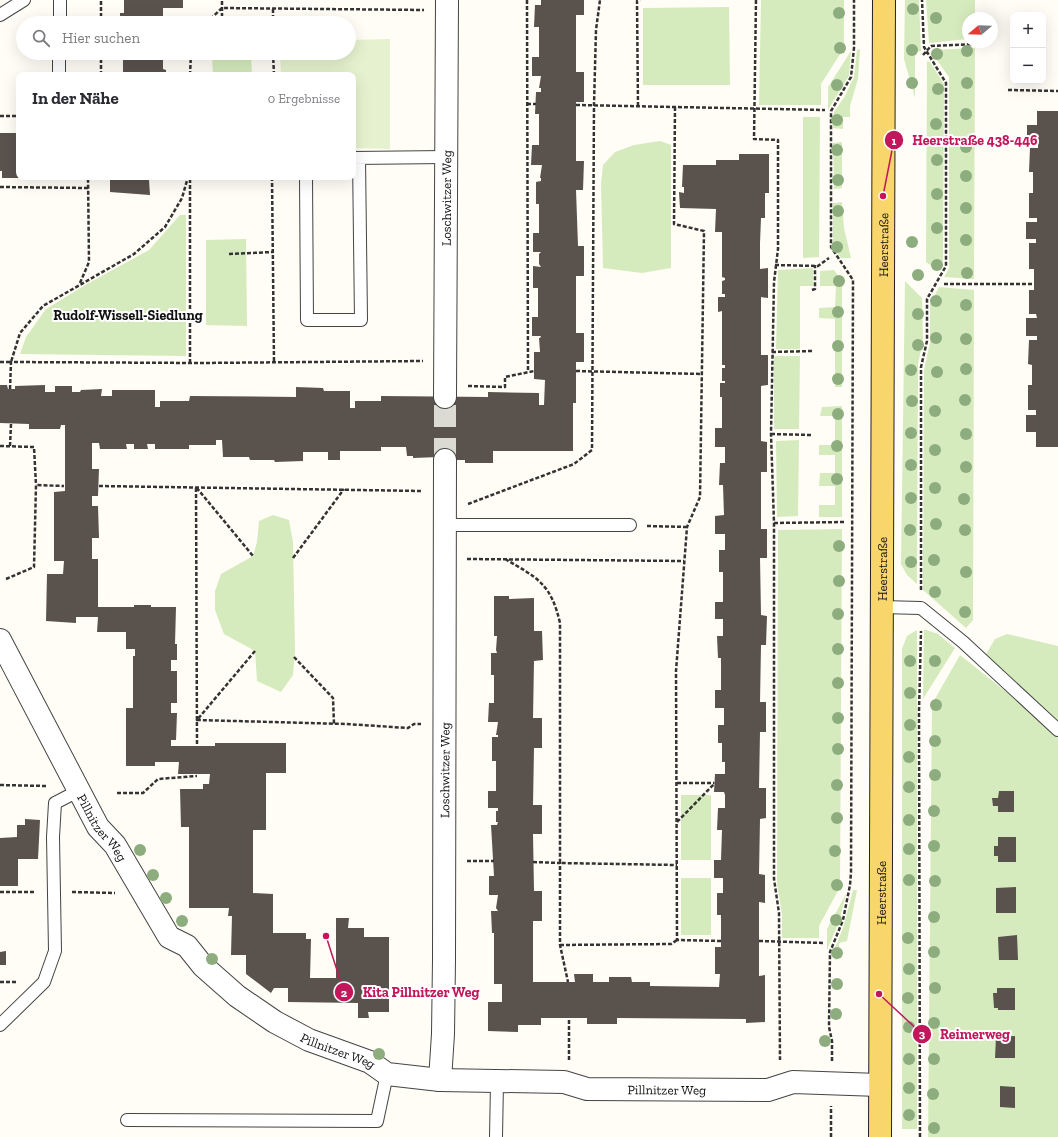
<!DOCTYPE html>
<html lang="de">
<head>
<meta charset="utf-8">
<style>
	:root { --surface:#fff; --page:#f2f2f3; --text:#2b2b33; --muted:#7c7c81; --line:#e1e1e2 }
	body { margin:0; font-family:"Zilla Slab",serif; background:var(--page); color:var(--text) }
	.controls { position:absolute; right:12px; top:12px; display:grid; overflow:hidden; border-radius:8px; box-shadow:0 4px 16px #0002 }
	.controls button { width:36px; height:36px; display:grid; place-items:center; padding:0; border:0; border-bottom:1px solid var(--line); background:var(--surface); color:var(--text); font:20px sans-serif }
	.compass { position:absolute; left:962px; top:12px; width:36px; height:36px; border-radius:50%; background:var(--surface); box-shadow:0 4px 16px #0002; rotate:251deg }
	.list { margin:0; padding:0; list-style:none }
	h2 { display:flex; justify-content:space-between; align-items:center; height:52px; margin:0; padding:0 16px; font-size:17px }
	h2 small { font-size:13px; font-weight:400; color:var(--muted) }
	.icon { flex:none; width:22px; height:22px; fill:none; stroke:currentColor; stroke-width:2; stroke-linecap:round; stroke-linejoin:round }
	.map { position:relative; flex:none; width:1058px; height:1137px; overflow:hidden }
	.search { position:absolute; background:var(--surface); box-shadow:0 4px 16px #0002; left:16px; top:16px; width:340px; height:44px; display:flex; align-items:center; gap:10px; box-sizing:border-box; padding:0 14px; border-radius:22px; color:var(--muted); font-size:15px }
	.panel { position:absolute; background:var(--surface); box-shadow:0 4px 16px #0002; left:16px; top:72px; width:340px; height:108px; border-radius:8px }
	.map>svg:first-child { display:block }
	.green { fill:#d5ebbd }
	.pitch { fill:#e6f2cf }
	.building { fill:#5a524d }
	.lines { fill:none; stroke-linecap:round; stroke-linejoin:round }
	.street-tunnel { stroke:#dbdad3; stroke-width:22; stroke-dasharray:22 11; stroke-linecap:butt }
	.lane-casing { stroke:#444; stroke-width:14 }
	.street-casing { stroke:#444; stroke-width:24 }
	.primary-casing { stroke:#222; stroke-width:24 }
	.path { stroke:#333; stroke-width:2.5; stroke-dasharray:4 2; stroke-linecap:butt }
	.lane { stroke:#fff; stroke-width:12 }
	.street { stroke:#fff; stroke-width:22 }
	.primary { stroke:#f9d66b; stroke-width:22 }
	.tree { fill:#8dad7f }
	.labels { text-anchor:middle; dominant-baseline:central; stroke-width:4; stroke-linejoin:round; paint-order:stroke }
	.street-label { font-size:13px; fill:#111; stroke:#fff }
	.neighbourhood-label { font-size:14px; font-weight:bold; fill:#111; stroke:#fff }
	.leader { fill:none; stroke:#c2185b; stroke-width:1.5 }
	.callout-dot { fill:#c2185b; stroke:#fff; stroke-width:1.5 }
	.mark-label { font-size:12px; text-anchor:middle; font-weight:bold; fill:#fff }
	.callout-label { font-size:14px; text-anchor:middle; font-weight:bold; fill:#c2185b; stroke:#fff; stroke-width:4; stroke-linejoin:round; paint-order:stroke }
</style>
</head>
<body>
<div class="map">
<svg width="1058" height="1137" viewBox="0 0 1058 1137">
	<rect width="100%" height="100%" fill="#fffdf5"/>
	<path class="green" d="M761 0H844V48L821 84V105H759Z
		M905 0H919L921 51 915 52V98L904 59Z
		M926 0H975V18H968V39L929 43Z
		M729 7 730 85H643V8Z
		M975 48 974 279 944 277 949 268V77L931 52 932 50Z
		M860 49 858 79 850 106V117H843V129L833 128 834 112 845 96 854 77 857 50Z
		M851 51 849 76 828 110V87Z
		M251 56 252 75H213L212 58Z
		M927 61 930 62 944 84 943 261 938 271 926 262Z
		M803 117H820L819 257 803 258Z
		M660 141 671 145V268L642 273 603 268 601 184 603 165 615 152 634 145Z
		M842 142V188L834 189 833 143Z
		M842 202 844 228 851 258H841L833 247V203Z
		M180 215H186V356L20 354 26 337 46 309 87 284 149 250Z
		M246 239 247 326 206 325V240Z
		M813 268V286H800V349H776L778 270Z
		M834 270 842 281V387H835V319L819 318V308L835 307 836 286H820V271Z
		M905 281 922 298 923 340 918 364 917 584 907 575 901 564Z
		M939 287 974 290 973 620 966 628 923 590 924 370 930 342V304Z
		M774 356H800L799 429H774Z
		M842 406V517H819V505H835V486H819L820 473H835V455H819V445H835V416H820L822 407Z
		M799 440 798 516 777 517 776 441Z
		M273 515 289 520 293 542 295 651 293 675 281 692 257 681 255 651 224 634 215 610V591L221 574 253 556 257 542 259 521Z
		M842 529 840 887 819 926V938H782V914L777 884 778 530Z
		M924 629 938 634 955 648 923 699Z
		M917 630V1129H902V649L907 636Z
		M1007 634 1058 646V727L986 654 995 639Z
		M960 655 1058 733V1137H928L932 704Z
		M681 795H711V860H681Z
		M681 878H711V935H681Z
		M853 890H857L847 941 839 943V959L835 960V948L843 928Z
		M846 894 839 922 827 950V929Z"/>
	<path class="pitch" d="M390 39V149L353 148V75H281L280 53H349V40Z"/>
	<path class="building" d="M124 0H183V8H163V23H120V13H124Z
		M541 0H584V15H576V72H584V102H576V161H584L583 190H576L578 246H584V276H576V333H584V362H576V403H573V451H493V463H465V460H440L439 457 413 458V456H407L406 447H381V451H340V460H328V452H303V461L275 462 274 460H250L249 457H223L222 440H216V445H189V449H155V444H147L148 449H134V444H126L127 449H100L99 443H92V469H99L98 496H92V506H98L99 538H92V559H98V607H134V605H151V607H176L175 644H177V660H171V671H177V703H171V713H177L176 740H171V746H215V743H286V773H266V830H253V893L273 894V933H306V939H311L310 978H336V918H349L348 928H364V937H389V1012H368L369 1018H358V1003L288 1002V988H274L271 993 246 974V955H231L232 916H228L229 908H189V827H181L180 789H203V784H209L210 774H178L179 762H155V766H126V708H133V656H135V649H126V632H97L98 617H76V623L46 621 47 574H63L64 561H54V492L65 491V425H61L60 429H29V424L0 423V385H7L8 389H15V386L45 385V392H55V386H72V392H80L81 390 102 389 101 396H112V390H155V407H160V401H189L190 396 296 397V387L323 388 324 391H350V408H355V401H381V396L488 397V392L539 393V405H544L545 380 534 379V352H540L539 338H540L541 336H532V317H538V288H533V266L541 267 539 264V254L541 252H533V233H539V204H536V182L541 181V178H540L542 165H531L532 145H539V114H535L536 92H541V88H539L541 76H532V57H539V27H534L535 5H541Z
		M123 53H163V69L166 70V75L123 74Z
		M1037 111H1058V447H1036V432H1026V415H1036V410H1028V385H1032V365L1028 364 1029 340H1037V336H1026V318H1037L1036 314H1029V290H1034V269H1029V243H1036V239H1026V222H1037V218H1029V193H1033V172H1029L1030 148H1038V144H1027V125H1037Z
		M0 133H17V135H19V178H2V171H0Z
		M739 154H769V193H765V218H761L760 243V269L768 268V298L761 297V355H768V385L761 386V441L767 442V472H761V529H767V558H760L761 615 767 616 766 645H761L760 702H766V732H760L759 788H766V818L760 819 759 874 765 875V903L759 902V976L765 975V1022L746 1023V1019L617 1018V1024H587V1018H541V1025H518V1032L488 1031V1002H502V984H494V933H492L491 911H498L496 908 498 895H489V876H494L491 825H497L498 822H496V811H498V808H488V791H496V761H492V737H498V735H496L498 722H488L489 703H494V675H491V653H497L496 650 497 636H494V596H509V599L534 598V631H542L543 660 534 661 533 718H542V748H534L533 805H542V834H533L534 891H542V921H533V982H575L574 974H593V982H609V977H631L632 982H650V986L719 987 720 974H715V947H721V915H717V893H723V878H714V860H721L722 830H717L718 808H725V795L724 792H714L715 774H725V762H722V743H718V725H724V708H715V690H721V658H718L717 636H723V619H715V602H723V572H719V550H725V534H715V516L724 515 723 485H719L720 463H725V447H715V428H722V397H720V383H725V381H722V368H725V365H722V311L718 312V297H725V294H722V281L725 280V278L722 277V232H715L716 209 680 208 679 192 684 193V187H682L683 165H716V160H739Z
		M110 177H144V180H149L150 195 110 192Z
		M999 791H1014V812H998V806H993L992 798H998Z
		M25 819 40 820 38 859H18V886H0V838L17 837V825H25Z
		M998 837H1016V862H998V856H994V846H998Z
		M1016 887V913H996V888Z
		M1017 935 1018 960H999L998 937Z
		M6 951V965H0V952Z
		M997 988H1015V1010H998V1008H994L993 993H997Z
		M1015 1036V1058H995L996 1037Z
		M1000 1086 1015 1087V1108L1000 1107Z"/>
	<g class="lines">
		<path class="street-tunnel" d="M445 460V397"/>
		<defs>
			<path id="lane" d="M0 15 24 0
				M60 23V0
				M59 75V53
				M353 158 446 157
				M306 177 307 320H361L359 158
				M444 525H630
				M881 607 921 608 963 642 1058 730
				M0 1025 44 982 55 951 53 837 55 803 78 791
				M127 1120 377 1121 387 1074
				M496 1137 497 1082"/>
			<g id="street">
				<path id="s1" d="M445 397 447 0"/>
				<path id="s2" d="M0 640 98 827 115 845 169 937 187 946 203 966 237 996 275 1022 309 1040 370 1062 387 1074 440 1080 564 1082 587 1089 768 1090 793 1082 879 1085"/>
				<path id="s3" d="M440 1080 443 1034 444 960 445 460"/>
			</g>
			<g id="primary">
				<path id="s4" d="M880 1137 884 0"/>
			</g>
		</defs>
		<use href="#lane" class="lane-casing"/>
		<use href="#street" class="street-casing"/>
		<use href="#primary" class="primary-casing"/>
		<path class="path" d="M527 0 528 372
			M756 0 754 139 778 140V249L774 282 771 434 774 523V879L779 913 780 1060
			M273 9V23
			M101 23V0
			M206 23 222 8 424 10
			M222 23V0
			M222 53V57
			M273 53 274 75
			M923 55 931 46 977 44
			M101 75V53
			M190 75 191 53
			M1008 90 1058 91
			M527 104H536
			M576 105 825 110
			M638 106 637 1 640 0
			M675 107 674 224 704 231 700 497 687 527 676 671 677 940 721 941
			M0 116H19
			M272 177 274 362
			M0 187 88 188
			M229 254 273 252
			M775 265 818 266 829 258
			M80 283 89 262 88 177
			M944 284H1033
			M812 290 815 289V265
			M772 352 812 351
			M0 362H11L20 333 43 306 134 254 165 227 182 198 188 177
			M190 363V177
			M576 371 702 374
			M468 386 505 387V377L534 371
			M10 389 11 362 199 363 423 361
			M771 434 811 435
			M0 446 34 447 36 485
			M10 446 11 424
			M99 486 422 491
			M468 504 574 464 592 450 594 105 596 30 600 0
			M774 523 846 522
			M647 526 687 527
			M293 558 344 489
			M467 559 684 561
			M505 559C538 578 551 584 560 623V863L677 865
			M6 579 34 567 36 485 64 486
			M921 590V367L927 341V299L946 266V83L924 47 922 0
			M255 651 197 720 346 724 408 728 414 724H421
			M294 657 333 698 334 724
			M197 744 196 487 253 556
			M677 783H714
			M0 785 47 786
			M117 793H143L158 779 197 776
			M677 822 715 783
			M467 861H494
			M533 862 560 863V945L568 982
			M0 892H35
			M72 892 115 893
			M759 941 824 943
			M560 945 671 944 677 940
			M0 982H17
			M569 1060V1018
			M832 1061V1041L829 1027 830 952 843 920 850 885 851 872 853 280 831 247V111L851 77 854 48V0
			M831 1137V1106
			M920 1137 919 712 921 631"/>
		<use href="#lane" class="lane"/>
		<use href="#street" class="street"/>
		<use href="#primary" class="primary"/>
	</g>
	<g class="tree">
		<circle cx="913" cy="9" r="6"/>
		<circle cx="839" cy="13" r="6"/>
		<circle cx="936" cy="18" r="6"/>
		<circle cx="840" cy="48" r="6"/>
		<circle cx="912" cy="50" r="6"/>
		<circle cx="967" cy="51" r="6"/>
		<circle cx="937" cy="54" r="6"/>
		<circle cx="912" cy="83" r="6"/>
		<circle cx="967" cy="83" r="6"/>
		<circle cx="837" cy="85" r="6"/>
		<circle cx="938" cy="89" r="6"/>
		<circle cx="966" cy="114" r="6"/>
		<circle cx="837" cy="120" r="6"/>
		<circle cx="936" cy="124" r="6"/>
		<circle cx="966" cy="147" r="6"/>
		<circle cx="837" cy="150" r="6"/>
		<circle cx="937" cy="160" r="6"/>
		<circle cx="966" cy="176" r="6"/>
		<circle cx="838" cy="180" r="6"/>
		<circle cx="937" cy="194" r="6"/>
		<circle cx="966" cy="208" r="6"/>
		<circle cx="838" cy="211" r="6"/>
		<circle cx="937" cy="228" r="6"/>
		<circle cx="966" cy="240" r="6"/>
		<circle cx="912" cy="242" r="6"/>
		<circle cx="837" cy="247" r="6"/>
		<circle cx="937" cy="265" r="6"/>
		<circle cx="967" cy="273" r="6"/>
		<circle cx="918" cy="275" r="6"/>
		<circle cx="839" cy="281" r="6"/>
		<circle cx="936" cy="301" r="6"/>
		<circle cx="966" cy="305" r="6"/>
		<circle cx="838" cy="312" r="6"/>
		<circle cx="918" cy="314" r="6"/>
		<circle cx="936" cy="338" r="6"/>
		<circle cx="966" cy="339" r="6"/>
		<circle cx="918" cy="345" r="6"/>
		<circle cx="838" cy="346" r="6"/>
		<circle cx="966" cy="369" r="6"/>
		<circle cx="911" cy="370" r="6"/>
		<circle cx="937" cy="372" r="6"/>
		<circle cx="838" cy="379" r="6"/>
		<circle cx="965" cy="400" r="6"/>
		<circle cx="912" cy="401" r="6"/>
		<circle cx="935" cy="411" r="6"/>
		<circle cx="838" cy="414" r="6"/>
		<circle cx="911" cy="433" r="6"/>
		<circle cx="966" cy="434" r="6"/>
		<circle cx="837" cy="446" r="6"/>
		<circle cx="935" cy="450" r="6"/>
		<circle cx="911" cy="465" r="6"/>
		<circle cx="966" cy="467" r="6"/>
		<circle cx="837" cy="479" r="6"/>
		<circle cx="935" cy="488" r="6"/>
		<circle cx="911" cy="498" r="6"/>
		<circle cx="964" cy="499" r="6"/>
		<circle cx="936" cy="524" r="6"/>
		<circle cx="910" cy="530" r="6"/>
		<circle cx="965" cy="530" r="6"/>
		<circle cx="839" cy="546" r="6"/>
		<circle cx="934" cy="560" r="6"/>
		<circle cx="911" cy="562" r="6"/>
		<circle cx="966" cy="572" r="6"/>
		<circle cx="839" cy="581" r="6"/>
		<circle cx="935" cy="592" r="6"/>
		<circle cx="965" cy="612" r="6"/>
		<circle cx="838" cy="614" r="6"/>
		<circle cx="838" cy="649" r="6"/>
		<circle cx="910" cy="661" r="6"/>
		<circle cx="935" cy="661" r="6"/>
		<circle cx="838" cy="683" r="6"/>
		<circle cx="910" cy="693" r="6"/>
		<circle cx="936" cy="705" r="6"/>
		<circle cx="838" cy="718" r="6"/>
		<circle cx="910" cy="725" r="6"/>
		<circle cx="935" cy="741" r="6"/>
		<circle cx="838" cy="749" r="6"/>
		<circle cx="909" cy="757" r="6"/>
		<circle cx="935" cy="775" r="6"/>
		<circle cx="837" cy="785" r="6"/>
		<circle cx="909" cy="787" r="6"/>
		<circle cx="934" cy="811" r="6"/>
		<circle cx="837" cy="818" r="6"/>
		<circle cx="909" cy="820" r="6"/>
		<circle cx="934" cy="846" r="6"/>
		<circle cx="909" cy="849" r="6"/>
		<circle cx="140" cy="850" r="6"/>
		<circle cx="835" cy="851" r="6"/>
		<circle cx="153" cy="875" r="6"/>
		<circle cx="909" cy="880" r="6"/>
		<circle cx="935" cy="881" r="6"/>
		<circle cx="837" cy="885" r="6"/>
		<circle cx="166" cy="898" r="6"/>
		<circle cx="934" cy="917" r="6"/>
		<circle cx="836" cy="920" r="6"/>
		<circle cx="182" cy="921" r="6"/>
		<circle cx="908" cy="938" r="6"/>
		<circle cx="934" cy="952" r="6"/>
		<circle cx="837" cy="953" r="6"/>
		<circle cx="212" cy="959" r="6"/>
		<circle cx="909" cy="969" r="6"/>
		<circle cx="837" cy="984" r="6"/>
		<circle cx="935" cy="988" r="6"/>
		<circle cx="908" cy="998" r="6"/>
		<circle cx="836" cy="1014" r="6"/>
		<circle cx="934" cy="1023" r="6"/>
		<circle cx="909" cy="1027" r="6"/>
		<circle cx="825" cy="1041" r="6"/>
		<circle cx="379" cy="1054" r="6"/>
		<circle cx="909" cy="1059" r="6"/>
		<circle cx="934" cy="1059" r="6"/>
		<circle cx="909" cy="1088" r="6"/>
		<circle cx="933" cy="1094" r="6"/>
		<circle cx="909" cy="1115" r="6"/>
		<circle cx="934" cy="1128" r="6"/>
	</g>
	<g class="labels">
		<g class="street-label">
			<text stroke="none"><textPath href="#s1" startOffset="199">Loschwitzer Weg</textPath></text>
			<text stroke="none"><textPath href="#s4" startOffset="892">Heerstraße</textPath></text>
			<text stroke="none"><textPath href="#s4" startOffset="568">Heerstraße</textPath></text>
			<text stroke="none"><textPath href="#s3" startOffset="310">Loschwitzer Weg</textPath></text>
			<text stroke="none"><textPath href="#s2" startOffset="214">Pillnitzer Weg</textPath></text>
			<text stroke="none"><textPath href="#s4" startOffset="244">Heerstraße</textPath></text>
			<text stroke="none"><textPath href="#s2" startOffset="549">Pillnitzer Weg</textPath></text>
			<text stroke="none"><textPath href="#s2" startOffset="885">Pillnitzer Weg</textPath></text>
		</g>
		<g class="neighbourhood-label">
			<text x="128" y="315">Rudolf-Wissell-Siedlung</text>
		</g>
	</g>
	<path class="leader" d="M883 196L894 140M326 936L344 992M879 994L922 1034"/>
	<g class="callout-dot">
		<circle cx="883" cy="196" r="4"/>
		<circle cx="326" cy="936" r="4"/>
		<circle cx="879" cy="994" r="4"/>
		<circle cx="894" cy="140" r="10"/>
		<circle cx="344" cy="992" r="10"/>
		<circle cx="922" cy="1034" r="10"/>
	</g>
	<g class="mark-label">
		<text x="894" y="145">1</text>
		<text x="344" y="997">2</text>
		<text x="922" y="1038">3</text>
	</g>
	<g class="callout-label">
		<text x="975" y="145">Heerstraße 438-446</text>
		<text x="421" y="997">Kita Pillnitzer Weg</text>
		<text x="975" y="1039">Reimerweg</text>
	</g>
</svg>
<div class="controls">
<button>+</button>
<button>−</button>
</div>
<svg class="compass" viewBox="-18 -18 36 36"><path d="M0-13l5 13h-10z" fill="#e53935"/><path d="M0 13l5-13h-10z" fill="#7c7c81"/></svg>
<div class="search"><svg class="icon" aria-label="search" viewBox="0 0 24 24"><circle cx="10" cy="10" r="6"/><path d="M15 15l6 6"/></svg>Hier suchen</div>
<section class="panel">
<h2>In der Nähe<small>0 Ergebnisse</small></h2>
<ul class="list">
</ul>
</section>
</div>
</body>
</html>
